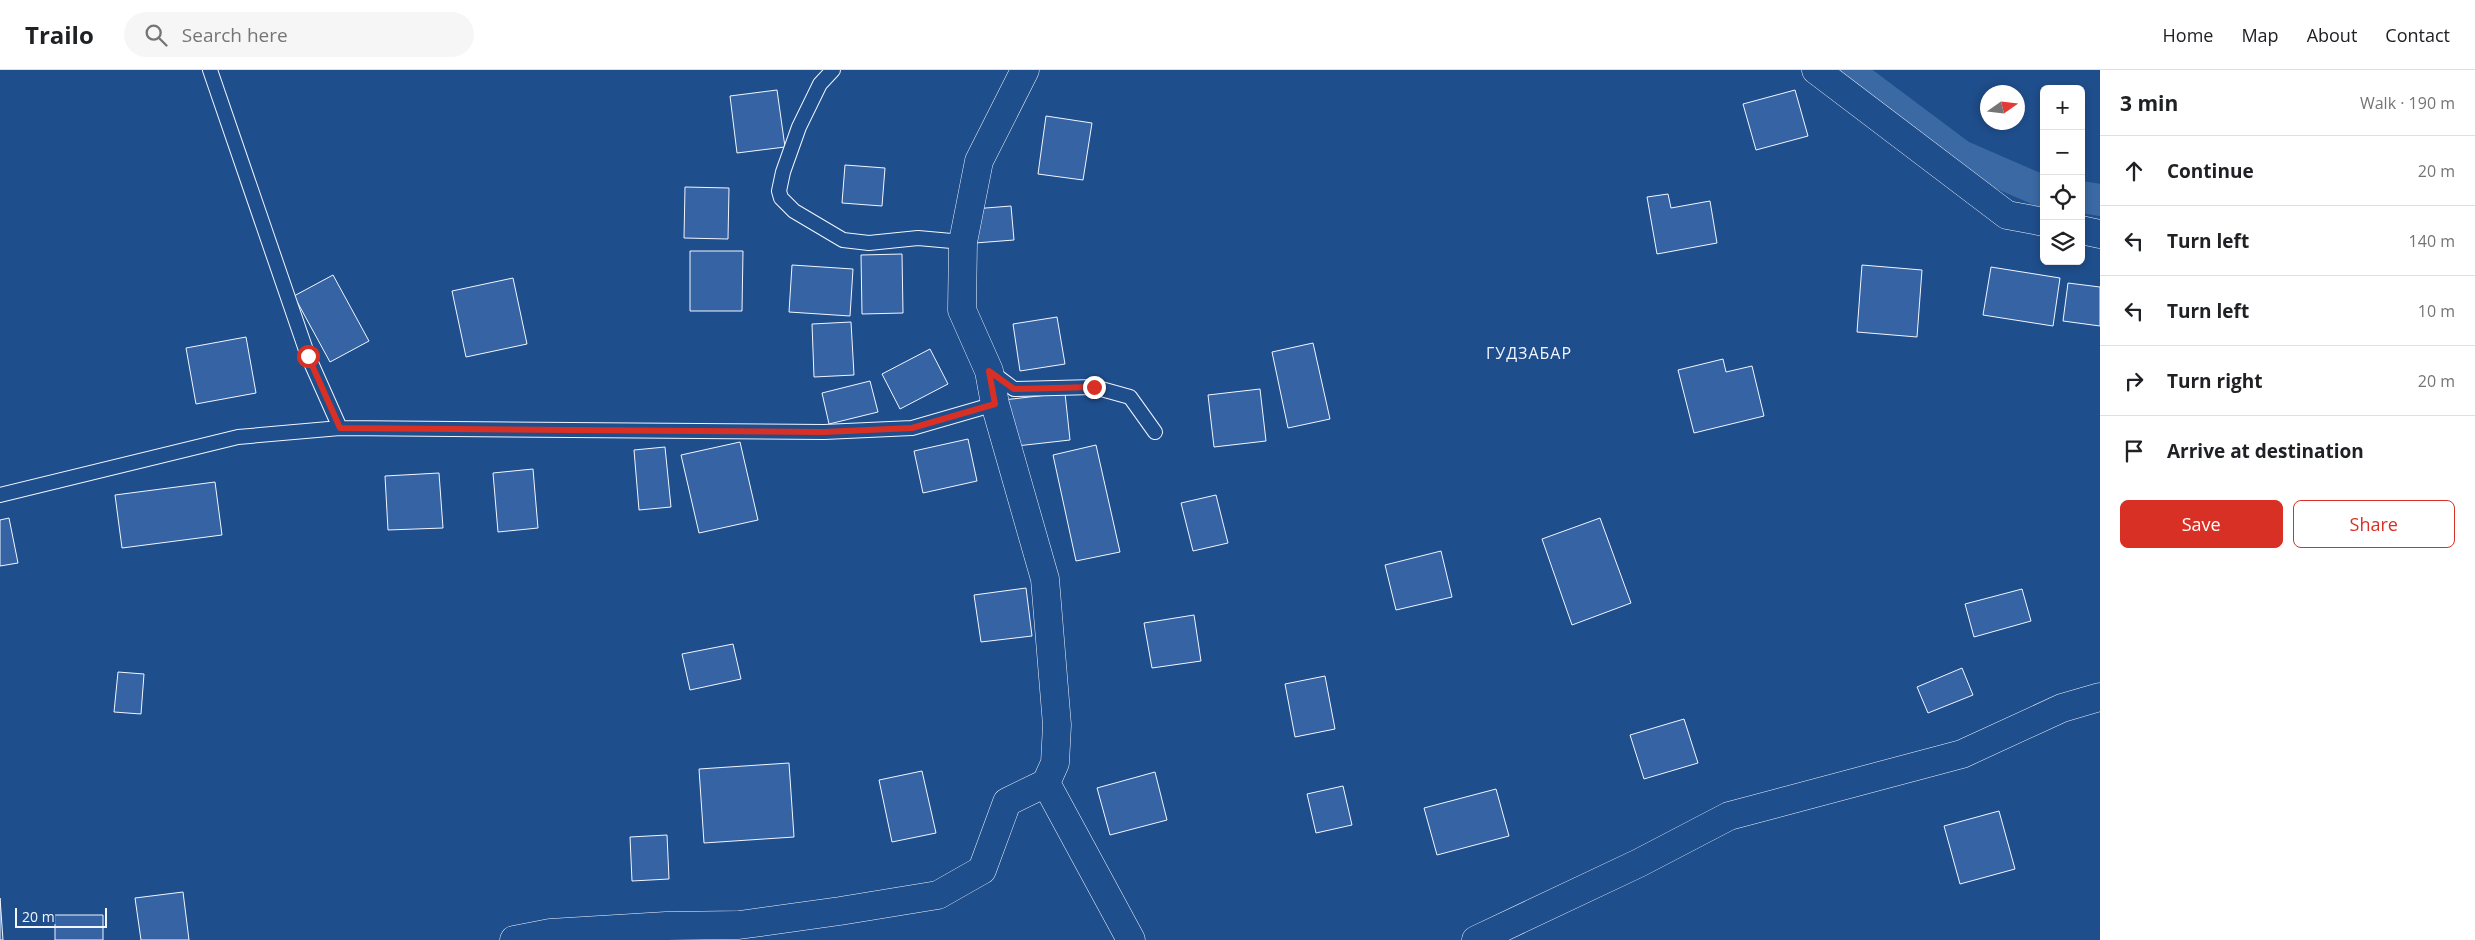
<!DOCTYPE html>
<html lang="en">
<head>
<meta charset="utf-8">
<style>
	:root { --surface:#fff; --page:#f6f6f6; --text:#202124; --muted:#757577; --line:#e0e0e0; --accent:#d93025 }
	body { margin:0; font-family:"Open Sans",sans-serif; background:var(--page); color:var(--text) }
	.controls { position:absolute; right:15px; top:15px; display:grid; overflow:hidden; border-radius:8px; box-shadow:0 2px 8px #0003 }
	.controls button { width:45px; height:45px; display:grid; place-items:center; padding:0; border:0; border-bottom:1px solid var(--line); background:var(--surface); color:var(--text); font:25px sans-serif }
	.compass { position:absolute; left:1980px; top:15px; width:45px; height:45px; border-radius:50%; background:var(--surface); box-shadow:0 2px 8px #0003; rotate:76deg }
	.scale { position:absolute; left:15px; bottom:12px; width:92px; box-sizing:border-box; padding-left:5px; border:2px solid #f2f6ff; border-top:0; font-size:14px; line-height:18px; white-space:nowrap; color:#f2f6ff; -webkit-text-stroke:4px #1f4e8c; paint-order:stroke }
	.stop { position:absolute; width:15px; height:15px; margin:-11px; border:4px solid #d93025; border-radius:50%; background:#fff }
	.stop.end { background:#d93025; border-color:#fff; box-shadow:0 1px 5px #0008 }
	.list { margin:0; padding:0; list-style:none }
	h2 { display:flex; justify-content:space-between; align-items:center; height:65px; margin:0; padding:0 20px; font-size:21px }
	h2 small { font-size:16px; font-weight:400; color:var(--muted) }
	.list li { display:grid; grid-template-columns:32px 1fr auto; gap:15px; align-items:center; box-sizing:border-box; height:70px; padding:0 20px; border-top:1px solid var(--line) }
	.list b { display:block; font-size:19px; white-space:nowrap }
	.list em { font-size:16px; font-style:normal; color:var(--muted) }
	.actions { display:flex; gap:10px; padding:15px 20px }
	.actions a { flex:1; padding:11px 0; border:1px solid var(--accent); border-radius:8px; text-align:center; font-size:18px; color:var(--accent) }
	.actions .main { background:var(--accent); color:#fff }
	.icon { flex:none; width:28px; height:28px; fill:none; stroke:currentColor; stroke-width:2; stroke-linecap:round; stroke-linejoin:round }
	.map { position:relative; flex:none; width:2100px; height:870px; overflow:hidden }
	header { display:flex; align-items:center; gap:30px; box-sizing:border-box; height:70px; padding:0 25px; background:var(--surface); border-bottom:1px solid var(--line) }
	header strong { font-size:24px }
	nav { display:flex; gap:28px; margin-inline-start:auto; font-size:18px }
	.search { width:350px; height:45px; background:var(--page); display:flex; align-items:center; gap:12px; box-sizing:border-box; padding:0 18px; border-radius:28px; color:var(--muted); font-size:19px }
	main { display:flex }
	aside { flex:1; background:var(--surface) }
	.map>svg:first-child { display:block }
	.lines { fill:none; stroke-linecap:round; stroke-linejoin:round }
	.canal { stroke:#3b69a3; stroke-width:32 }
	.building { fill:#3563a3; stroke:#f2f6ff }
	.lane-casing { stroke:#f2f6ff; stroke-width:16 }
	.street-casing { stroke:#f2f6ff; stroke-width:29 }
	.lane { stroke:#1f4e8c; stroke-width:14 }
	.street { stroke:#1f4e8c; stroke-width:28 }
	.route { stroke:#d93025; stroke-width:6 }
	.labels { text-anchor:middle; dominant-baseline:central; stroke-width:4; stroke-linejoin:round; paint-order:stroke }
	.quarter-label { font-size:16px; letter-spacing:1px; fill:#f2f6ff; stroke:#1f4e8c }
</style>
</head>
<body>
<header>
<strong>Trailo</strong>
<div class="search"><svg class="icon" aria-label="search" viewBox="0 0 24 24"><circle cx="10" cy="10" r="6"/><path d="M15 15l6 6"/></svg>Search here</div>
<nav><a>Home</a><a>Map</a><a>About</a><a>Contact</a></nav>
</header>
<main>
<div class="map">
<svg width="2100" height="870" viewBox="0 0 2100 870">
	<rect width="100%" height="100%" fill="#1f4e8c"/>
	<g class="lines">
		<path class="canal" d="M1846 0 1961 86 2044 122
			M2081 127 2100 130"/>
	</g>
	<path class="building" d="M777 20 785 77 737 83 730 26Z
		M1795 20 1808 66 1756 80 1743 34Z
		M1046 46 1092 53 1083 110 1038 104Z
		M845 95 885 98 882 136 842 133Z
		M685 117 729 118 728 169 684 168Z
		M1668 124 1671 138 1710 131 1717 173 1657 184 1647 127Z
		M1011 136 1014 170 975 173 973 139Z
		M690 181H743L742 241H690Z
		M902 184 903 243 862 244 861 185Z
		M792 195 853 199 850 246 789 242Z
		M1862 195 1922 200 1917 267 1857 262Z
		M1991 197 2060 208 2053 256 1983 245Z
		M333 205 369 271 330 292 294 226Z
		M513 208 527 274 466 287 452 221Z
		M2068 213 2100 217V256L2063 251Z
		M1057 247 1065 294 1020 301 1013 254Z
		M851 252 854 305 814 307 812 254Z
		M246 267 256 323 196 334 186 278Z
		M1313 273 1330 349 1288 358 1272 282Z
		M930 279 948 314 900 339 882 304Z
		M1723 289 1726 302 1752 296 1764 346 1694 363 1678 300Z
		M870 311 878 342 829 354 822 323Z
		M1260 319 1266 371 1214 377 1208 325Z
		M1065 323 1070 370 1008 377 1003 330Z
		M968 369 977 411 923 423 914 381Z
		M740 372 758 450 699 463 681 385Z
		M1096 375 1120 482 1076 491 1053 385Z
		M665 377 671 437 639 440 634 380Z
		M533 399 538 458 498 462 493 403Z
		M439 403 443 458 388 460 385 406Z
		M215 412 222 465 122 478 115 425Z
		M1216 425 1228 473 1193 481 1181 433Z
		M9 448 18 493 0 496V450Z
		M1600 448 1631 533 1572 555 1542 469Z
		M1441 481 1452 527 1396 540 1385 495Z
		M1026 518 1032 566 981 572 974 525Z
		M2022 519 2031 551 1974 567 1965 534Z
		M1194 545 1201 591 1152 598 1144 553Z
		M733 574 741 609 690 620 682 584Z
		M1962 598 1973 625 1928 643 1917 617Z
		M118 602 144 604 141 644 114 642Z
		M1325 606 1335 659 1295 667 1285 614Z
		M1684 649 1698 693 1644 709 1630 665Z
		M789 693 794 767 704 773 699 699Z
		M922 701 936 763 892 772 879 710Z
		M1155 702 1167 750 1110 765 1097 718Z
		M1343 716 1352 755 1316 763 1307 724Z
		M1496 719 1509 766 1437 785 1424 738Z
		M1999 741 2015 799 1960 814 1944 756Z
		M667 765 669 809 632 811 630 767Z
		M183 822 189 870H141L135 828Z
		M0 828 3 870H0Z
		M55 845H103V870H55Z"/>
	<g class="lines">
		<defs>
			<path id="lane" d="M210 0 308 286 340 358 824 362 912 358 995 334
				M833 0 820 14 799 57 783 102 779 121 781 128 794 141 843 170 869 173 918 168 963 172
				M990 301 1014 319 1094 317 1130 327 1155 362
				M0 425 238 367 340 358"/>
			<path id="street" d="M1816 0 2007 145 2044 152
				M2081 160 2100 164
				M1046 713 1131 870
				M514 870 550 863 666 856 739 855 840 841 938 825 982 800 1007 732 1046 713 1055 693 1057 655 1045 509 995 334 989 301 962 240 963 172 979 91 1025 0
				M1476 870 1639 793 1729 746 1962 684 2062 638 2100 627"/>
		</defs>
		<use href="#lane" class="lane-casing"/>
		<use href="#street" class="street-casing"/>
		<use href="#lane" class="lane"/>
		<use href="#street" class="street"/>
	</g>
	<g class="lines">
		<path class="route" d="M308 286 340 358 824 362 912 358 995 334 989 301 1014 319 1094 317"/>
	</g>
	<g class="labels">
		<g class="quarter-label">
			<text x="1529" y="283">ГУДЗАБАР</text>
		</g>
	</g>
</svg>
<div class="controls">
<button>+</button>
<button>−</button>
<button><svg class="icon" aria-label="locate" viewBox="0 0 24 24"><circle cx="12" cy="12" r="6"/><path d="M12 2v4M12 18v4M2 12h4M18 12h4"/></svg></button>
<button><svg class="icon" aria-label="layers" viewBox="0 0 24 24"><path d="M12 4l9 5-9 5-9-5zM3 14l9 5 9-5"/></svg></button>
</div>
<svg class="compass" viewBox="-18 -18 36 36"><path d="M0-13l5 13h-10z" fill="#e53935"/><path d="M0 13l5-13h-10z" fill="#757577"/></svg>
<div class="scale">20 m</div>
<div class="stop" style="left:308px;top:286px"></div>
<div class="stop end" style="left:1094px;top:317px"></div>
</div>
<aside>
<h2>3 min<small>Walk · 190 m</small></h2>
<ul class="list">
<li><svg class="icon" aria-label="ahead" viewBox="0 0 24 24"><path d="M12 20V5M6 11l6-6 6 6"/></svg><div><b>Continue</b></div><em>20 m</em></li>
<li><svg class="icon" aria-label="left" viewBox="0 0 24 24"><path d="M17 20v-9H6M10 6l-5 5 5 5"/></svg><div><b>Turn left</b></div><em>140 m</em></li>
<li><svg class="icon" aria-label="left" viewBox="0 0 24 24"><path d="M17 20v-9H6M10 6l-5 5 5 5"/></svg><div><b>Turn left</b></div><em>10 m</em></li>
<li><svg class="icon" aria-label="right" viewBox="0 0 24 24"><path d="M7 20v-9h11M14 6l5 5-5 5"/></svg><div><b>Turn right</b></div><em>20 m</em></li>
<li><svg class="icon" aria-label="arrive" viewBox="0 0 24 24"><path d="M6 21V4h12l-3 4 3 4H6"/></svg><div><b>Arrive at destination</b></div></li>
</ul>
<div class="actions"><a class="main">Save</a><a>Share</a></div>
</aside>
</main>
</body>
</html>
